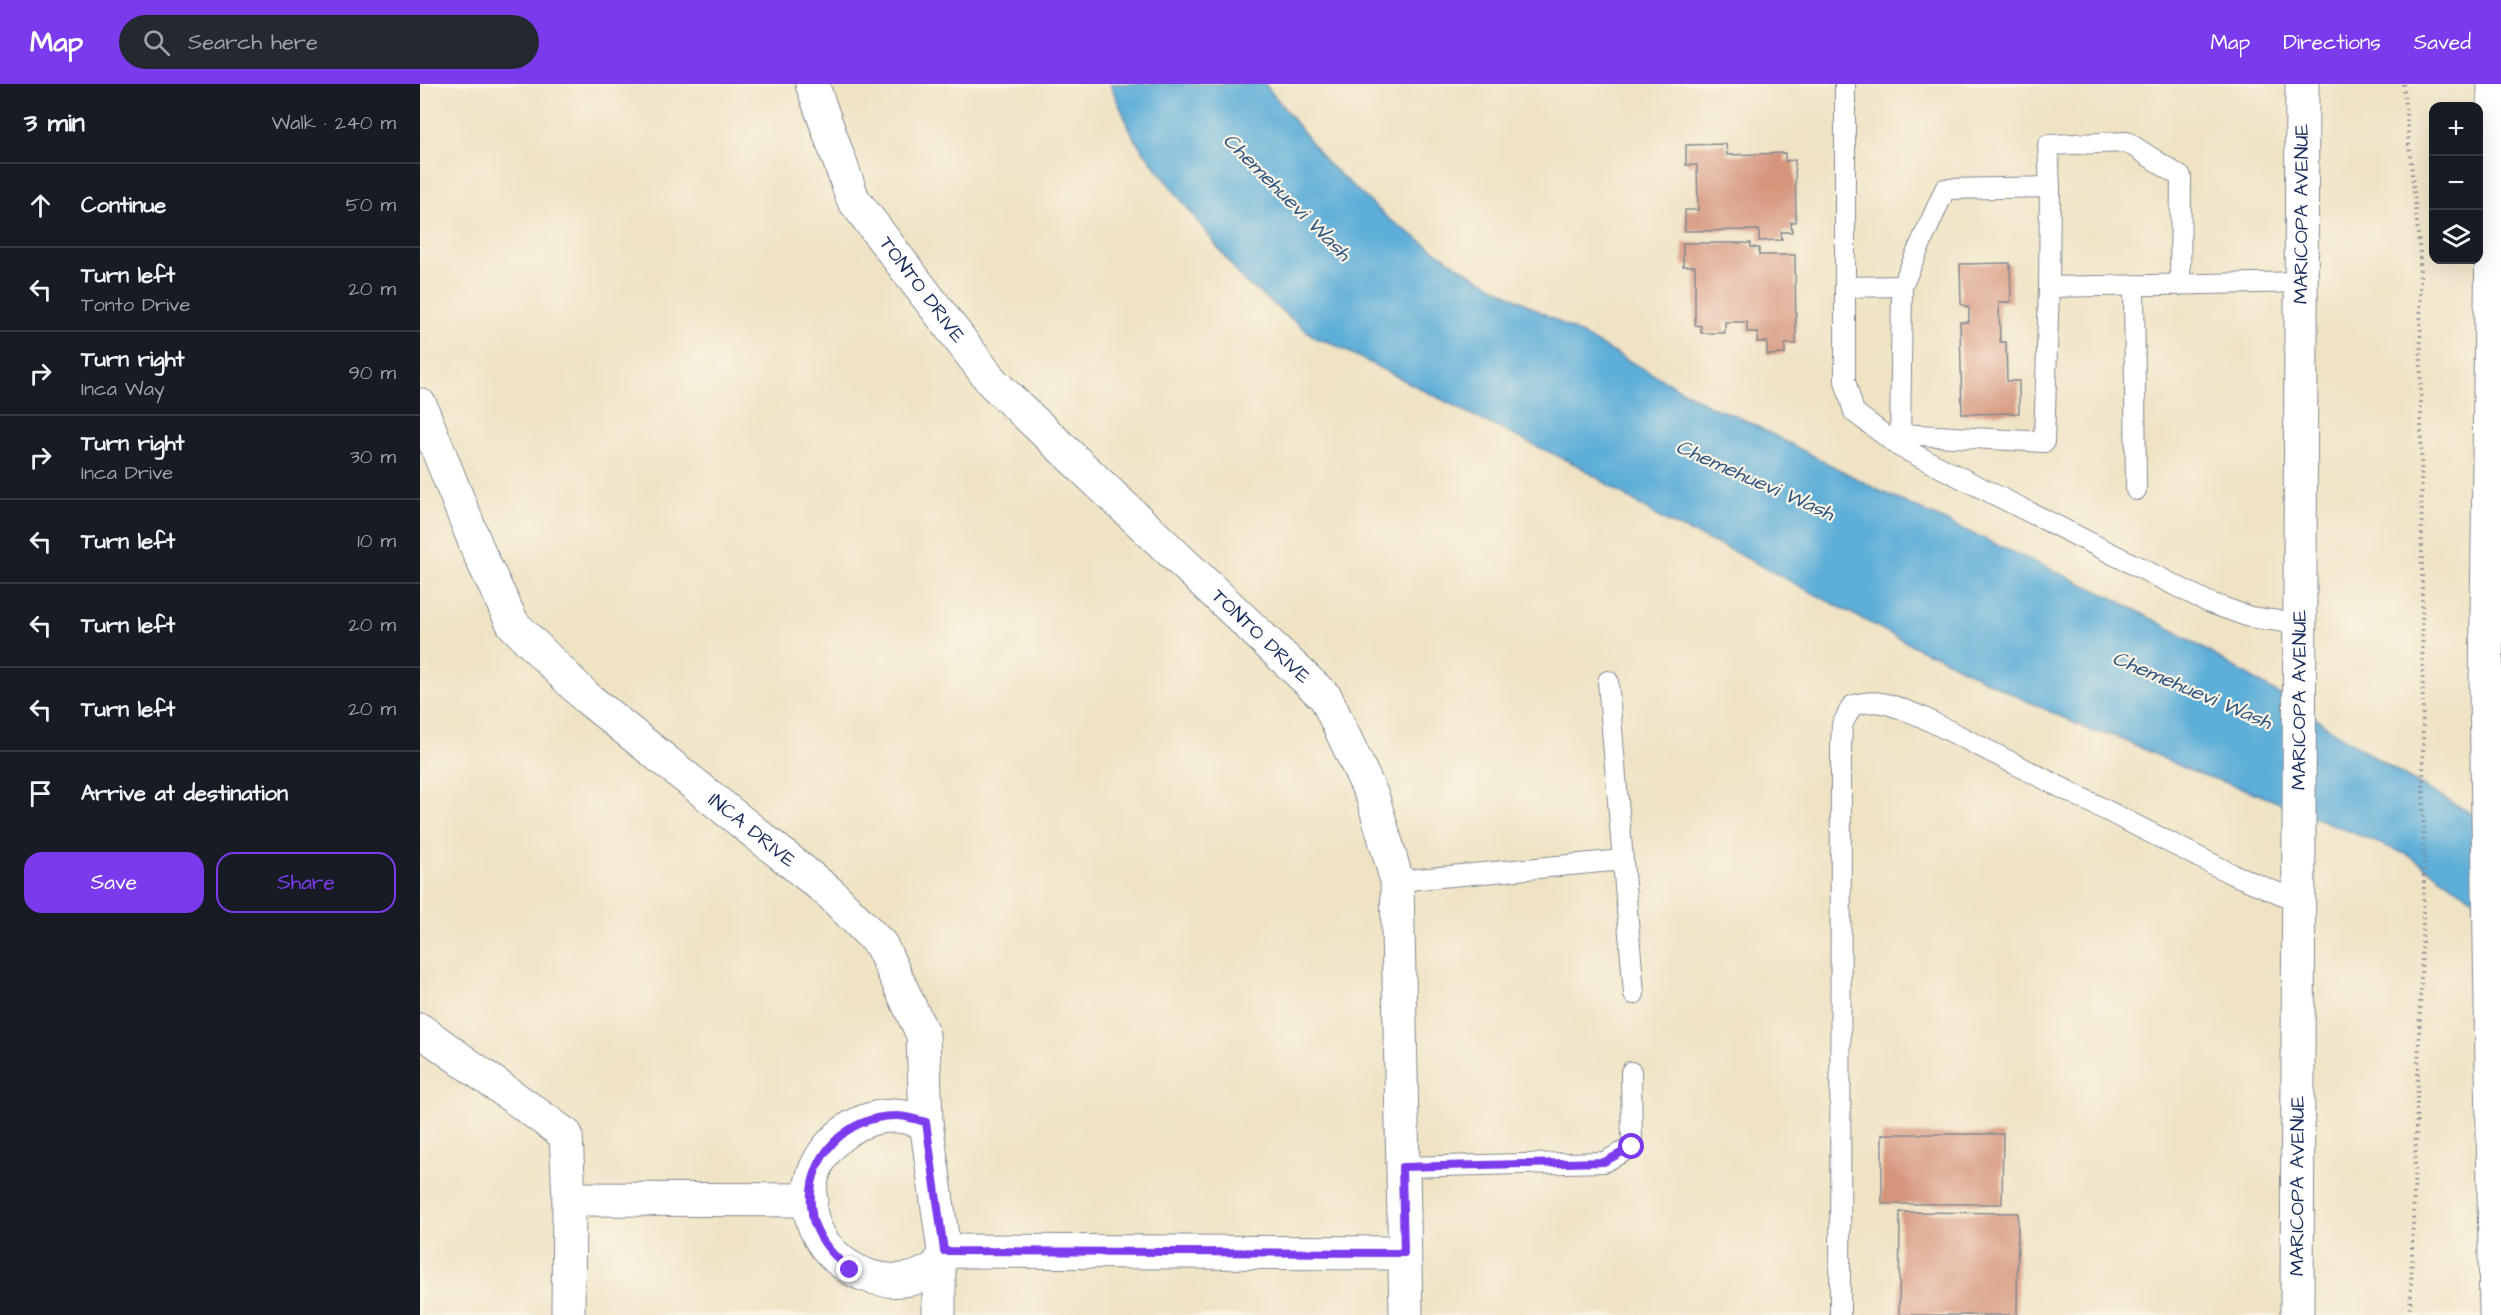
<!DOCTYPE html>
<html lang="en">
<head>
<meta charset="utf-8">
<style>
	:root { --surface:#171b24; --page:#242831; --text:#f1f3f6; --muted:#9ea1a6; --line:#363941; --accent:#7c3aed }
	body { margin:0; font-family:"Architects Daughter",sans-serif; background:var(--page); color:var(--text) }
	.controls { position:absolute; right:18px; top:18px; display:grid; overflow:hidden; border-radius:12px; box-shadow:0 6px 24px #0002 }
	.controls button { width:54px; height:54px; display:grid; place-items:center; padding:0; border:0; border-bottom:2px solid var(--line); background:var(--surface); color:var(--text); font:30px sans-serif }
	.stop { position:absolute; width:18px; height:18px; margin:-14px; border:4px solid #7c3aed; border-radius:50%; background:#fff }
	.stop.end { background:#7c3aed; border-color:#fff; box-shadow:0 2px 6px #0008 }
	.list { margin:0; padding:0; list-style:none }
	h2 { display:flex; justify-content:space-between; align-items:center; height:78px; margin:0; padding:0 24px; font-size:26px }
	h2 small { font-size:20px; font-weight:400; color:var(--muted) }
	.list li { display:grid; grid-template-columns:39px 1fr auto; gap:18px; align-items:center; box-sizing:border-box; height:84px; padding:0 24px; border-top:2px solid var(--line) }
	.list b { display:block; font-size:22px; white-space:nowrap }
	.list p { margin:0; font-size:20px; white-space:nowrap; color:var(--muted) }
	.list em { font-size:20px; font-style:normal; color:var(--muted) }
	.actions { display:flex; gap:12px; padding:18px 24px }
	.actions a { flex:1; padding:14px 0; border:2px solid var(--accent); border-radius:18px; text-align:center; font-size:21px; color:var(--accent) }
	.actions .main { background:var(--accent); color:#fff }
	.icon { flex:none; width:33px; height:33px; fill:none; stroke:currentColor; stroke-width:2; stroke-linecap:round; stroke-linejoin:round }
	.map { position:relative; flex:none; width:2081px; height:1231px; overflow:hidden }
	header { display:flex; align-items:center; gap:36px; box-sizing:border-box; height:84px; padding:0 30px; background:var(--accent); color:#fff }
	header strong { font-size:28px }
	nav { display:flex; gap:33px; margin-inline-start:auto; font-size:21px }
	.search { width:420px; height:54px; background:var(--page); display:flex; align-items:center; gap:15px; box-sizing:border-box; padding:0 21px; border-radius:33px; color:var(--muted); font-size:22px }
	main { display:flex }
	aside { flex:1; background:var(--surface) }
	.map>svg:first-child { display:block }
	.water { fill:#5daed8; stroke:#3c6e9b; stroke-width:1.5 }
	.building { fill:#d5947c }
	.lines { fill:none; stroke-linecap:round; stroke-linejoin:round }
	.lane-casing { stroke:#858991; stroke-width:22 }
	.street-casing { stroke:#858991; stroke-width:35 }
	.secondary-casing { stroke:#858991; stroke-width:35 }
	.highway-casing { stroke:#858991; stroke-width:35 }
	.path { stroke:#858991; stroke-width:4; stroke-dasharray:1.5 4.5; stroke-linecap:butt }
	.lane { stroke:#fff; stroke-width:20 }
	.street { stroke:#fff; stroke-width:33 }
	.secondary { stroke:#fff; stroke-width:33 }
	.highway { stroke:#fff; stroke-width:33 }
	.route { stroke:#7c3aed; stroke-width:8 }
	.labels { text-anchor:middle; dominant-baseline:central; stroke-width:4.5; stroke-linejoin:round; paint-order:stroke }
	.street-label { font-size:20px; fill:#1b2f5e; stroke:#fcf5e5 }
	.water-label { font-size:21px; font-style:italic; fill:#2f5583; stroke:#fcf5e5 }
</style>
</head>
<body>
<header>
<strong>Map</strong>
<div class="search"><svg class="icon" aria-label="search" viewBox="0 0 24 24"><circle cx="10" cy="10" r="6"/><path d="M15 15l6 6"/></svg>Search here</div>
<nav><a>Map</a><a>Directions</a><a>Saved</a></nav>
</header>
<main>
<aside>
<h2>3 min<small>Walk · 240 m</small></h2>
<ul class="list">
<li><svg class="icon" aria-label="ahead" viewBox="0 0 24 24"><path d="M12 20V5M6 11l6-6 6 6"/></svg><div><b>Continue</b></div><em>50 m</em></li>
<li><svg class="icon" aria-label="left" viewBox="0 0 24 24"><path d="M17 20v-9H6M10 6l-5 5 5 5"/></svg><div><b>Turn left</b><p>Tonto Drive</p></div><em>20 m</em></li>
<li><svg class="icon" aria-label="right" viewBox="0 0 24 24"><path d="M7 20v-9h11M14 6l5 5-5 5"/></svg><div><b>Turn right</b><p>Inca Way</p></div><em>90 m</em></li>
<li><svg class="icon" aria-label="right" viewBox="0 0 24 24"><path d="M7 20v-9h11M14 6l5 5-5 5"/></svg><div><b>Turn right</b><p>Inca Drive</p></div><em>30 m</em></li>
<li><svg class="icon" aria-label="left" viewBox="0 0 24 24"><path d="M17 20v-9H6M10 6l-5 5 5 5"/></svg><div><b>Turn left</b></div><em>10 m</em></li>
<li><svg class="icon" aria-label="left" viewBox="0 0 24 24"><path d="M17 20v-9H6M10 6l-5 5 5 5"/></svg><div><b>Turn left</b></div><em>20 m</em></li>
<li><svg class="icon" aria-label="left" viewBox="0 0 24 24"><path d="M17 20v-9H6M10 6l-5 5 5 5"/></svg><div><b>Turn left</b></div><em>20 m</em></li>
<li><svg class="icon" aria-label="arrive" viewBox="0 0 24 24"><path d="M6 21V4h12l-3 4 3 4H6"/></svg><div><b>Arrive at destination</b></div></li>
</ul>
<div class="actions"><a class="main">Save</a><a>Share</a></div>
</aside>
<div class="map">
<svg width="2081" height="1231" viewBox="0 0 2081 1231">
	<rect width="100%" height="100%" fill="#fcf5e5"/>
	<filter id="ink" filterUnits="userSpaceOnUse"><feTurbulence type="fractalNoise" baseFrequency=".0167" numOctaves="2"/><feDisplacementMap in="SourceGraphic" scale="12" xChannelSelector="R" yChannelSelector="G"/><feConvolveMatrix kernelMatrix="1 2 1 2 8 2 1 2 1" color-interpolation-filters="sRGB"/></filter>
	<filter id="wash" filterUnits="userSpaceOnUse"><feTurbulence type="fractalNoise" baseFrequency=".008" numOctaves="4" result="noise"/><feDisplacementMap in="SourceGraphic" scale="24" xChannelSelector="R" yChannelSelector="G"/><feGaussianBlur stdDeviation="1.35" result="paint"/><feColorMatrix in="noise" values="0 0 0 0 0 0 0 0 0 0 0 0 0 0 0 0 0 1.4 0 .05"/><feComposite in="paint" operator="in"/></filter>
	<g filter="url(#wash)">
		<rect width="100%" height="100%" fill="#efe3c4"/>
		<path class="water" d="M690 0H845L907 79 969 135 1041 184 1294 324 1317 332 1464 409 1691 513 1749 544 1880 623 1916 649 1986 693 2081 746V834L1988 771 1825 705 1771 687 1695 652 1674 648 1588 608 1516 571 1507 569 1311 466 1243 436 1159 382 1072 341 909 258 897 255 823 196 715 56Z"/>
		<g id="blocks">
			<path class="building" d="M1306 60 1307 71 1365 69V77L1375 76 1376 138H1371L1372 148H1361L1362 156 1339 157V146L1265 147V126H1278L1277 81H1266V61Z
				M1263 159H1331V163L1339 164V171H1375L1376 260H1365V270L1347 271V258H1337L1338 248H1327V238H1305V249H1281V242L1275 241V182H1263Z
				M1590 179 1591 218H1579L1580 258H1586L1587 297H1599V329L1542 330 1540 238H1549V224L1541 220 1540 180Z
				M1462 1050H1583L1582 1120H1462Z
				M1480 1128 1598 1129 1597 1231H1479Z"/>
		</g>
	</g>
	<g filter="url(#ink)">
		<use href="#blocks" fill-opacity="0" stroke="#858991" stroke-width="1.5"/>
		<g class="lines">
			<defs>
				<path id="lane" d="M1425 0V297L1434 328 1480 363 1790 519 1830 533 1880 540
					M1630 103 1628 61 1707 58 1761 93 1760 201
					M1714 202 1716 406
					M1425 203 1482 202 1525 105 1630 103 1629 203
					M1480 350 1624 358 1629 203 1882 198
					M1480 362 1482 202
					M1188 597 1214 910
					M977 797 1203 776
					M982 1083 1184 1078 1212 1063 1211 988
					M1420 1231 1421 662 1422 641 1432 622C1460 613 1474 622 1500 632L1812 790 1878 817"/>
				<g id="street">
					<path id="s1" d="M392 0 433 115 573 299 906 614 953 714 977 797 986 1231"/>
					<path id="s2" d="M0 321 60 471 93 540 167 614 410 809 461 861 503 951 506 1038 524 1167 519 1182V1231"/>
					<path d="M0 946 146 1051 149 1115 148 1231"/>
					<path d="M506 1038C496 1036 485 1032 475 1032 433 1031 395 1064 390 1106 383 1161 438 1205 490 1195 500 1193 510 1187 519 1182"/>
					<path d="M149 1115 391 1116"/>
					<path d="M524 1167 984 1169"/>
				</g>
				<g id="secondary">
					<path id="s3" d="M1877 1231 1882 0"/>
				</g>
				<path id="highway" d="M2074 0 2066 607 2076 1231"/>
			</defs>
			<use href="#lane" class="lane-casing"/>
			<use href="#street" class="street-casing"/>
			<use href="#secondary" class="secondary-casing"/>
			<use href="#highway" class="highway-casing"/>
			<path class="path" d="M1983 0 2000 170 2004 802 1990 1231"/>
			<use href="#lane" class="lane"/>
			<use href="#street" class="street"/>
			<use href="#secondary" class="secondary"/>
			<use href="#highway" class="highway"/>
		</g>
	</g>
	<g class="lines" filter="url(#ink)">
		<path class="route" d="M430 1186C414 1172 402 1160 394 1139 392 1134 392 1127 391 1121 387 1073 427 1032 475 1032 485 1031 496 1036 506 1038L524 1167 984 1169 982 1083 1184 1078 1212 1063"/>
	</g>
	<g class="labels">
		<g class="street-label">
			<text stroke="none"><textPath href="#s3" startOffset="1101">MARICOPA AVENUE</textPath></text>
			<text stroke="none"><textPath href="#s1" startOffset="236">TONTO DRIVE</textPath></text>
			<text stroke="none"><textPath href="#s1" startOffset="722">TONTO DRIVE</textPath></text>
			<text stroke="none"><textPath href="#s3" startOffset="615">MARICOPA AVENUE</textPath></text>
			<text stroke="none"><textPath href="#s2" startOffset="554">INCA DRIVE</textPath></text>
			<text stroke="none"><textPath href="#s3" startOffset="129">MARICOPA AVENUE</textPath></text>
		</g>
		<g class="water-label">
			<text transform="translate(867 113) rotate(45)">Chemehuevi Wash</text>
			<text transform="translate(1335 396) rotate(24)">Chemehuevi Wash</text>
			<text transform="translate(1772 606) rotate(23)">Chemehuevi Wash</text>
		</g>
	</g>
</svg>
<div class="controls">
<button>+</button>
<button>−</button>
<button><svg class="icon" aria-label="layers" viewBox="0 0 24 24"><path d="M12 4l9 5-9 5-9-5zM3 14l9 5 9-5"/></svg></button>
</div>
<div class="stop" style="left:1212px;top:1063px"></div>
<div class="stop end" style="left:430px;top:1186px"></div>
</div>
</main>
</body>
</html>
